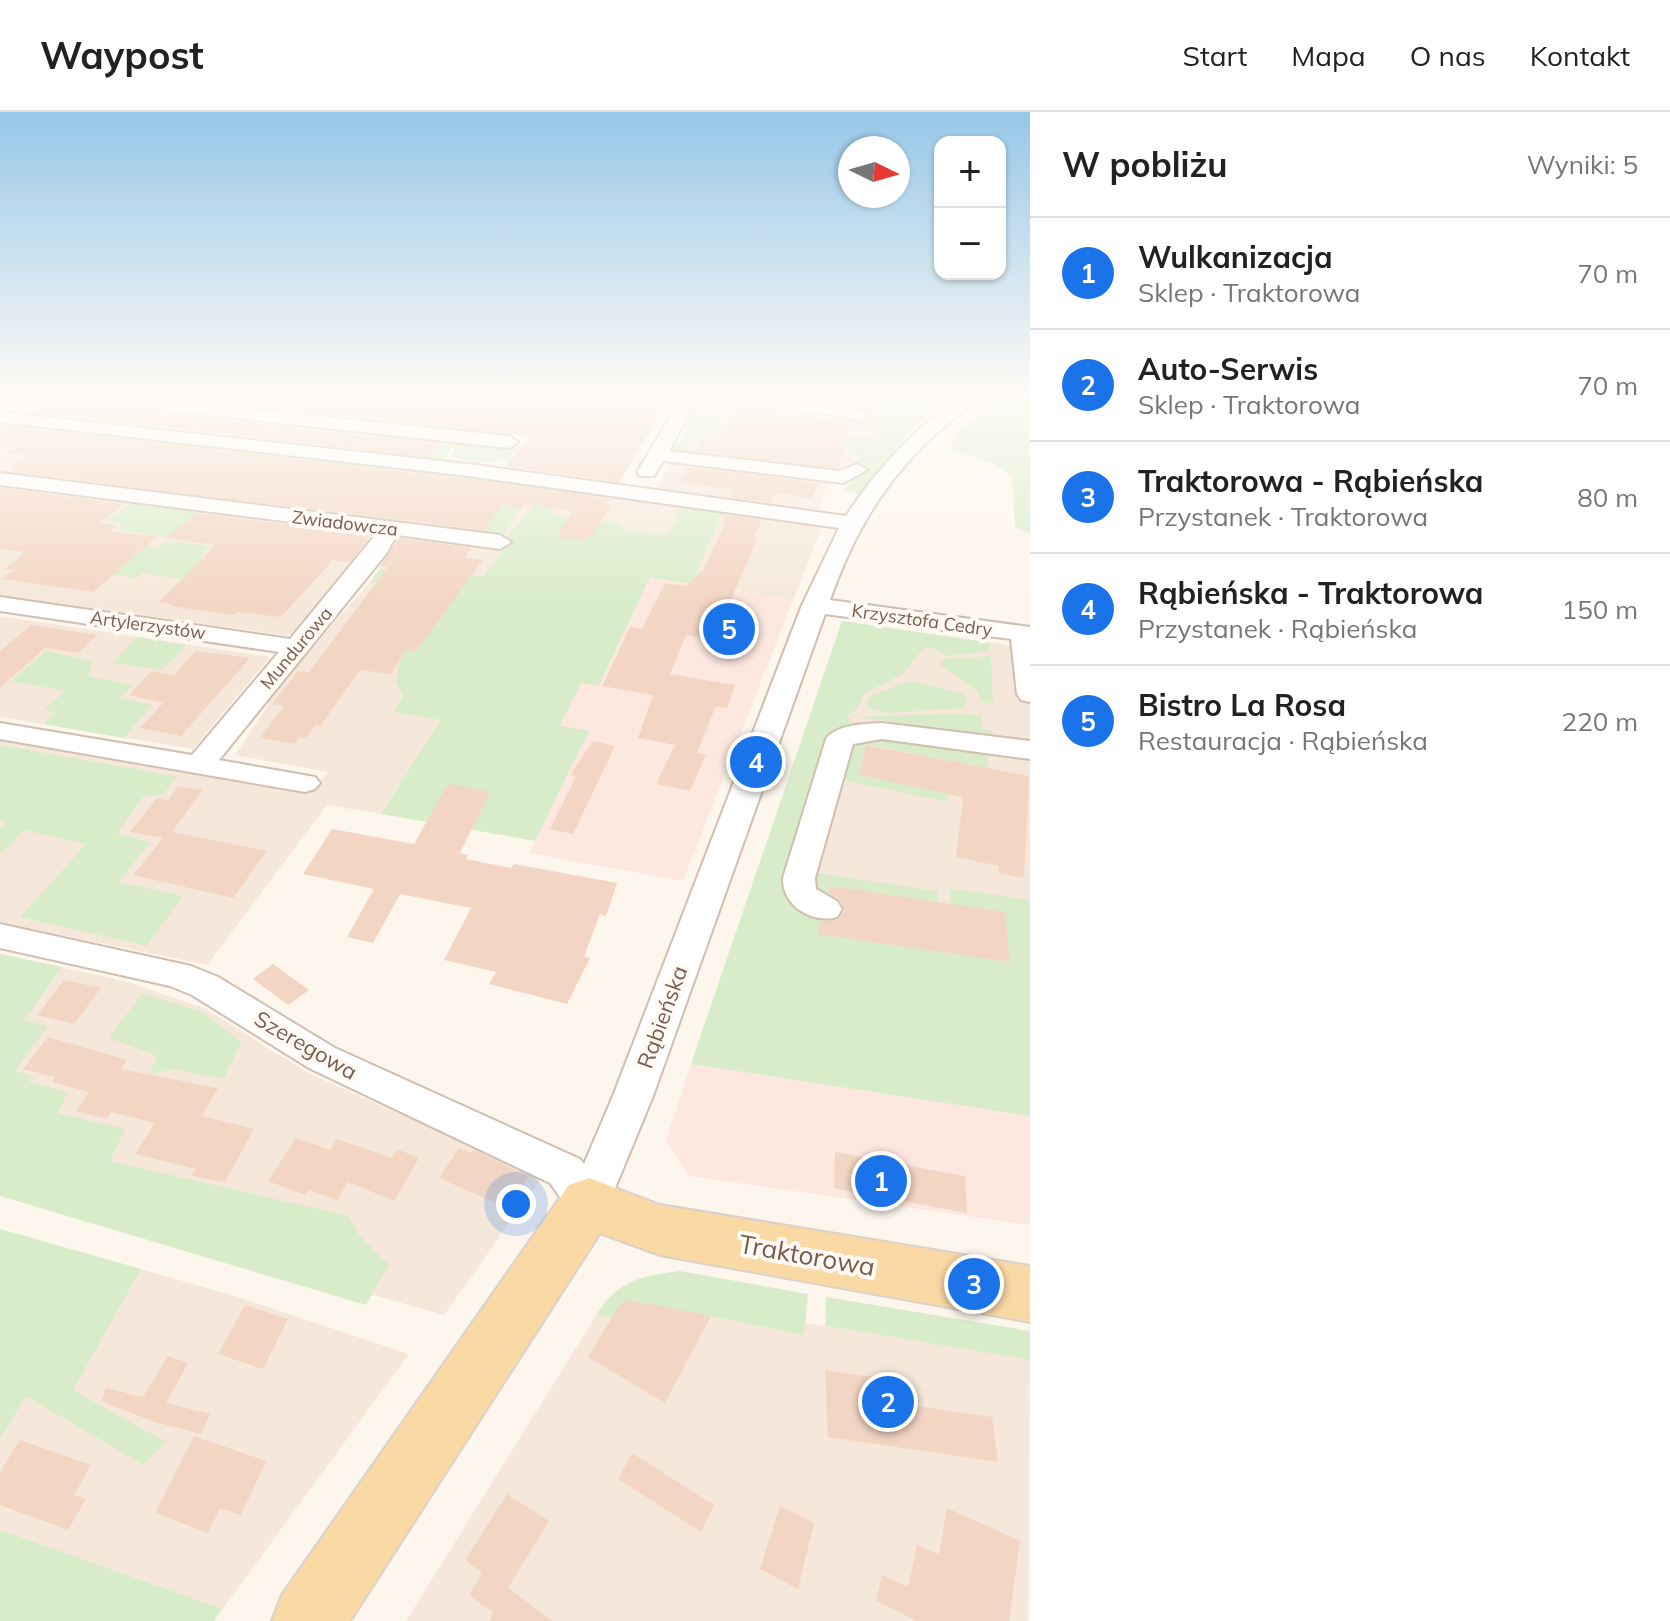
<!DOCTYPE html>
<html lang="pl">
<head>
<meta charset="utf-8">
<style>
	:root { --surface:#fff; --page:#f2f2f2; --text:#222; --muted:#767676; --line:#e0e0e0; --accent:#1a73e8 }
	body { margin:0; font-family:Mulish,sans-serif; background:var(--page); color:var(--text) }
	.controls { position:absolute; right:24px; top:24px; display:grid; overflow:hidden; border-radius:16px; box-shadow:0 2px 6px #0004 }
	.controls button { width:72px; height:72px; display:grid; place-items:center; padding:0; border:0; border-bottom:2px solid var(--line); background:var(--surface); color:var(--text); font:40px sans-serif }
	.compass { position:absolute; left:838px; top:24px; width:72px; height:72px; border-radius:50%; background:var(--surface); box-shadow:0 2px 6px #0004; rotate:95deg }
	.you { position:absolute; left:516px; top:1092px; width:28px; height:28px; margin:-20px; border:6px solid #fff; border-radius:50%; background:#1a73e8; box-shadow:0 0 0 12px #1a73e833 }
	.badge { display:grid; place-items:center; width:52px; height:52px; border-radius:50%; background:var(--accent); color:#fff; font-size:26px; font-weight:700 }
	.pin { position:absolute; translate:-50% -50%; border:4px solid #fff; box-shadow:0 2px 8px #0006 }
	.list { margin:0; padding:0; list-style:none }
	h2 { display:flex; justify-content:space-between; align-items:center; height:104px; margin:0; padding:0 32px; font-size:34px }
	h2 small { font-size:26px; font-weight:400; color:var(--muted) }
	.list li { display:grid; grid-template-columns:52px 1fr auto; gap:24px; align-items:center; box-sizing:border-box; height:112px; padding:0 32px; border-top:2px solid var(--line) }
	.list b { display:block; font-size:30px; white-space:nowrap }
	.list p { margin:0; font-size:26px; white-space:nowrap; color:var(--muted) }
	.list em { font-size:26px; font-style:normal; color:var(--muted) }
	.map { position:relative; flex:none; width:1030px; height:1509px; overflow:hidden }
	header { display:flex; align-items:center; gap:48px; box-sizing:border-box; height:112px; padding:0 40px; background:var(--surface); border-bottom:2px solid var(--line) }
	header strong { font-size:38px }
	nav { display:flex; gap:44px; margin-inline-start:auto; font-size:28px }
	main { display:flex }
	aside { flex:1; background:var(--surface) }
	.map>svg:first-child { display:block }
	.residential { fill:#f5e8da }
	.commercial { fill:#fde8e0 }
	.green { fill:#d8ecc9 }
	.building { fill:#f3d5c3 }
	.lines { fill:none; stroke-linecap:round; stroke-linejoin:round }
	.minor-casing { stroke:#d1beb0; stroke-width:4 }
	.major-casing { stroke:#dad1cd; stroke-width:4 }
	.minor { fill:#fff; fill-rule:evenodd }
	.major { fill:#fbd9a5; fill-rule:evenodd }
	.labels { text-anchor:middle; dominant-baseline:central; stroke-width:8; stroke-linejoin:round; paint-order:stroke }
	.far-street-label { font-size:18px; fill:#7a5c4d; stroke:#fffaf3 }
	.street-label { font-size:22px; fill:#7a5c4d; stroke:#fffaf3 }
	.near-street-label { font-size:26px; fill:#7a5c4d; stroke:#fffaf3 }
</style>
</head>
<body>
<header>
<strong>Waypost</strong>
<nav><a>Start</a><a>Mapa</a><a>O nas</a><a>Kontakt</a></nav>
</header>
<main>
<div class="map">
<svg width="1030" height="1509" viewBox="0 0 1030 1509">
	<rect width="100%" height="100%" fill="#fdf6ec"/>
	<path class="residential" d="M728 291 866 307 872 312 875 325 853 357 827 360 684 342 699 315Z
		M0 309 396 354 823 412 793 488 691 472 501 424 0 360Z
		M670 349 780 362 769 392 660 380 656 376Z
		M0 375 374 423 289 524 0 483Z
		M404 426 501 439 393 598 440 607 381 702 327 693 207 853 0 810V627L312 679 328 660 235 643 269 592 263 591 370 470Z
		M0 504 270 545 193 637 0 605Z
		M842 509 1030 536V870L736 824Z
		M0 842 125 869 204 896 310 962 542 1065 444 1203 0 1077Z
		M0 1117 228 1182 409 1242 214 1509H0Z
		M630 1188 804 1222 805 1211 1030 1248 1028 1509H406L597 1202 612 1204 620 1192Z"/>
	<path class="commercial" d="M780 362 824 366 828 370 819 398 769 392Z
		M650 465 793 488 683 769 529 741 588 620 560 615 581 571 599 574Z
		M691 952 1030 1004V1113L689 1064 666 1029Z"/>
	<path class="green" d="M222 284 323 287 320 290 349 288 334 303 340 305 338 307 307 304 315 298 317 289 298 287 288 295 295 297 288 302 212 292Z
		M818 284H955L916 312 861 382 843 379 859 361 853 357 859 343 695 323 685 342 669 339 670 335 679 332 685 319 682 312 696 290 728 291 719 312 875 325 872 311 855 299 833 296 837 287Z
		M1001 284H1030V422L1015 415 1012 364 995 352 950 338 959 319Z
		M334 315 516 334 539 338 514 339 508 347 478 351 449 344 454 340V333L441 349 412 347 434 341 441 331 411 328 409 347 360 342 361 338H373L386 323 356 320 337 338 305 334H327L330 330 327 329 336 319 330 317Z
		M200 333 213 335 208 339 231 345 241 337 278 341 264 353 294 358 311 344 391 353 373 369 406 381 430 358 476 364 465 379 470 381 483 364 517 369 494 382 493 392 522 396 501 424 507 426 550 373 567 376 552 402 622 412 620 418 667 424 685 393 723 399 691 472 650 465 599 574 581 571 560 614 589 619 535 729 381 702 440 608 393 599 404 582 396 571 411 477 370 470 380 457 449 467 454 461 484 464 508 430 481 423 494 404 397 406 389 411 293 398 308 382 260 385 251 393 151 379 157 378 206 337 197 335Z
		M129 392 199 400 167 425 116 418 123 411 107 409Z
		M0 412 97 430 157 436 166 429 210 434 199 446 214 448 200 470 141 461 136 466 53 453 24 444 18 433 0 437Z
		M842 509 990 531V539L947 544 933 536 924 535 903 562 864 581 857 597 846 604 851 609 850 617 792 756 823 803 819 822 1009 850 1005 800 951 792 950 776 1030 788V1004L691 952Z
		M137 525 186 533 162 558 112 551Z
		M46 539 93 549 88 564 132 573 120 586 152 593 124 626 43 612 54 602 45 597 65 579 11 569Z
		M991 544 993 592 981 590 978 579 938 551 945 547Z
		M911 569 963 582 968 587 965 588V596L890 601 871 597 867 591 872 583Z
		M980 598 983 617 992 619 993 625 863 606C869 603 966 601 979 603Z
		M871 625 989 639 987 656 866 632 859 663 949 682 947 690 843 668 850 632Z
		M0 633 176 664 164 682 144 684 117 721 150 731 118 770 183 784 147 834 20 805 86 732 24 718 3 741 0 740V717L6 709 0 707Z
		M817 761 937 779 938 790 831 774 828 785 817 782 812 764Z
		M0 842 62 855 24 908 48 914 15 959 32 964 29 970 68 980 58 1001 125 1017 110 1049 349 1104 359 1123 389 1153 366 1193 0 1084Z
		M142 881 202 900 242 930 223 967 174 957 150 962 157 944 109 926Z
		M0 1117 141 1157 73 1278 166 1330 143 1353 26 1284 0 1326Z
		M680 1159 808 1182 804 1223 630 1188 620 1192 612 1205 597 1202C618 1168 642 1164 680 1159Z
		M826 1185 1030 1219V1248L825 1214Z
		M0 1418 222 1497 214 1509H0Z"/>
	<path class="building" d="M57 284 68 286 79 292 441 332 429 345 31 300Z
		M462 284H568L667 290 619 370 505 354 531 324 288 298 300 288 319 290 325 285 426 295 437 294 444 285Z
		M734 296 850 310 839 356 695 339 701 327 719 328Z
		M9 314 492 370 610 387 606 393H611L592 425H587L584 429 559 426 562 421 558 420 573 399 524 392 522 396 502 393 484 418 13 360 17 357 11 356 30 343 8 341 16 335 0 334V320Z
		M687 355 820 371 812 386 775 381 771 391 731 385 733 378 679 370Z
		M0 376 123 392 100 411 117 413 110 419 157 425 93 480 2 467 13 458 4 457 27 440 0 437Z
		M196 401 371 423 349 451 333 448 281 505 237 500 235 503 170 494 172 492 159 490 216 433 167 426Z
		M725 403 762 408 754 425 758 426 724 503 751 507 744 532 686 523 670 562 735 573 727 596 716 594 697 641 706 643 690 679 656 672 675 633 638 626 653 583 602 574 630 515 642 517 665 471 686 474 703 458 723 417Z
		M399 426 471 436 464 446 483 448 416 539 406 538 391 562 360 558 321 613H316L306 626 300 625 295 632 260 626 284 594 272 592 298 559 309 560 343 515 388 455 380 454Z
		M31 513 97 523 78 541 45 536 0 576V539Z
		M195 539 250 546 181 624 140 616 163 591 129 583 151 559 174 563Z
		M593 629 615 634 573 722 550 717 576 664 570 663Z
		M866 633 1029 664 1024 766 998 761 999 754 956 745 963 685 859 663Z
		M448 672 490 680 460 741 468 743 466 747 511 756 514 752 617 771 606 804 600 802 584 845 590 846 567 892 489 872 496 860 444 848 471 796 400 782 373 831 347 825 374 777 303 762 332 717 414 732Z
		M178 674 203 678 172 720 267 739 233 786 133 763 163 726 130 720 157 686 168 688Z
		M830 774 1005 800 1010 850 818 822 821 809 837 808 845 799 840 787 829 781Z
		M273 852 309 878 288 893 253 867Z
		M64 868 101 876 74 912 37 903Z
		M48 925 127 948 121 957 218 976 202 1004 254 1017 225 1070 192 1064 196 1057 135 1042 155 1011 111 1000 107 1007 76 999 89 980 52 970 55 965 23 957Z
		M296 1026 330 1038 337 1027 392 1046 397 1037 419 1046 394 1089 348 1070 337 1088 309 1078 305 1083 268 1069Z
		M459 1036 472 1041 474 1038 528 1064 509 1097 439 1066Z
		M835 1040 965 1064 967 1101 834 1076Z
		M629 1188 711 1204 665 1291 588 1245 620 1192Z
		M245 1193 288 1207 263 1257 218 1242Z
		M168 1244 188 1251 166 1291 210 1302 201 1322 155 1310 101 1289 106 1276 143 1285Z
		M825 1258 907 1270 909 1293 992 1305 998 1350 828 1325Z
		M194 1324 266 1349 241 1403 220 1396 208 1421 155 1401Z
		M20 1328 91 1353 74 1383 86 1387 68 1418 0 1393V1360Z
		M632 1341 714 1393 701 1420 618 1367Z
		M507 1382 549 1409 508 1476 553 1509H489L493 1501 469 1483 482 1461 465 1448Z
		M780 1394 814 1411 798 1477 760 1457Z
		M947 1396 1020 1429 1009 1509H917L876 1489 882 1463 908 1475 917 1433 939 1442Z"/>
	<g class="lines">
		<defs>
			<path id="minor" d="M70 284H125L509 324 518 330 509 336 79 289Z
				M680 284C741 284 806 283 865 300L868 304 859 309 837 303 700 290 693 294 669 339 840 359 857 352 867 358 843 371 663 349 654 364H640L637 360 681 287Z
				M959 284H978C961 304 936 319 918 339 876 383 850 431 830 488L1030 515V590L1021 588 1017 582 1011 527 825 502 653 984 604 1103C573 1114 567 1094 550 1071L309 956 192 883 170 874 0 836V812L191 854 218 865 335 936 580 1047 584 1052 613 984 802 493 839 416 468 364 0 310V300L468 352 846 404C876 357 915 318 959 284Z
				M0 361 500 423 511 430 500 437 397 423 386 442 219 648 315 665 320 671 315 677 305 680 0 627V611L192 643 279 540 0 499V485L290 527 377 421 0 373Z
				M882 611 1030 629V647L882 627 853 632 815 766 816 777 837 789 842 797 837 805C812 812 782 794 783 766L826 627C837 612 865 612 882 611Z"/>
			<path id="major" d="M589 1066 660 1093 1030 1154V1210L660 1143 600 1121 350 1509H272L282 1483 569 1073Z"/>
		</defs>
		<use href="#minor" class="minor-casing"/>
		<use href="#major" class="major-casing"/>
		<use href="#minor" class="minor"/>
		<use href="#major" class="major"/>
	</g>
	<linearGradient id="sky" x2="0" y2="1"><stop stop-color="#97c7e8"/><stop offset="0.57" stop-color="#fefbf6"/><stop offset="1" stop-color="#fefbf6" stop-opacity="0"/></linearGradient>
	<rect width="1030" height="495" fill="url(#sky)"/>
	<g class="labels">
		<g class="far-street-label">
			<text transform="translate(345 411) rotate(7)">Zwiadowcza</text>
			<text transform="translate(922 508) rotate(8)">Krzysztofa Cedry</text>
			<text transform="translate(148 513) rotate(8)">Artylerzystów</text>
			<text transform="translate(296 536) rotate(-50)">Mundurowa</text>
		</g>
		<g class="street-label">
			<text transform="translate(662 905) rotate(-70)">Rąbieńska</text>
			<text transform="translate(306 933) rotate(30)">Szeregowa</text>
		</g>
		<g class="near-street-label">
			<text transform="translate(807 1143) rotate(10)">Traktorowa</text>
		</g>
	</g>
</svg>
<div class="controls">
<button>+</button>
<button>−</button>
</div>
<svg class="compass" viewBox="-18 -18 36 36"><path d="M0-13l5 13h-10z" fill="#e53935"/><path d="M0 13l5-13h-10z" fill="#767676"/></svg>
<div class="you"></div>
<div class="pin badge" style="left:881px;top:1069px">1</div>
<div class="pin badge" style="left:888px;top:1290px">2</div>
<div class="pin badge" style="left:974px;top:1172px">3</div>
<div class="pin badge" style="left:756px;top:650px">4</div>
<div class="pin badge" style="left:729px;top:517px">5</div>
</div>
<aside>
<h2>W pobliżu<small>Wyniki: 5</small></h2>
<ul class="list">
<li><span class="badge">1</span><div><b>Wulkanizacja</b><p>Sklep · Traktorowa</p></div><em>70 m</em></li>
<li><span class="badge">2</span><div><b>Auto-Serwis</b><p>Sklep · Traktorowa</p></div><em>70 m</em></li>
<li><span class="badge">3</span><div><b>Traktorowa - Rąbieńska</b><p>Przystanek · Traktorowa</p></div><em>80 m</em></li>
<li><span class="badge">4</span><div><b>Rąbieńska - Traktorowa</b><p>Przystanek · Rąbieńska</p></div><em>150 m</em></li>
<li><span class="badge">5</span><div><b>Bistro La Rosa</b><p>Restauracja · Rąbieńska</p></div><em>220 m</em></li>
</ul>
</aside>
</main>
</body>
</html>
